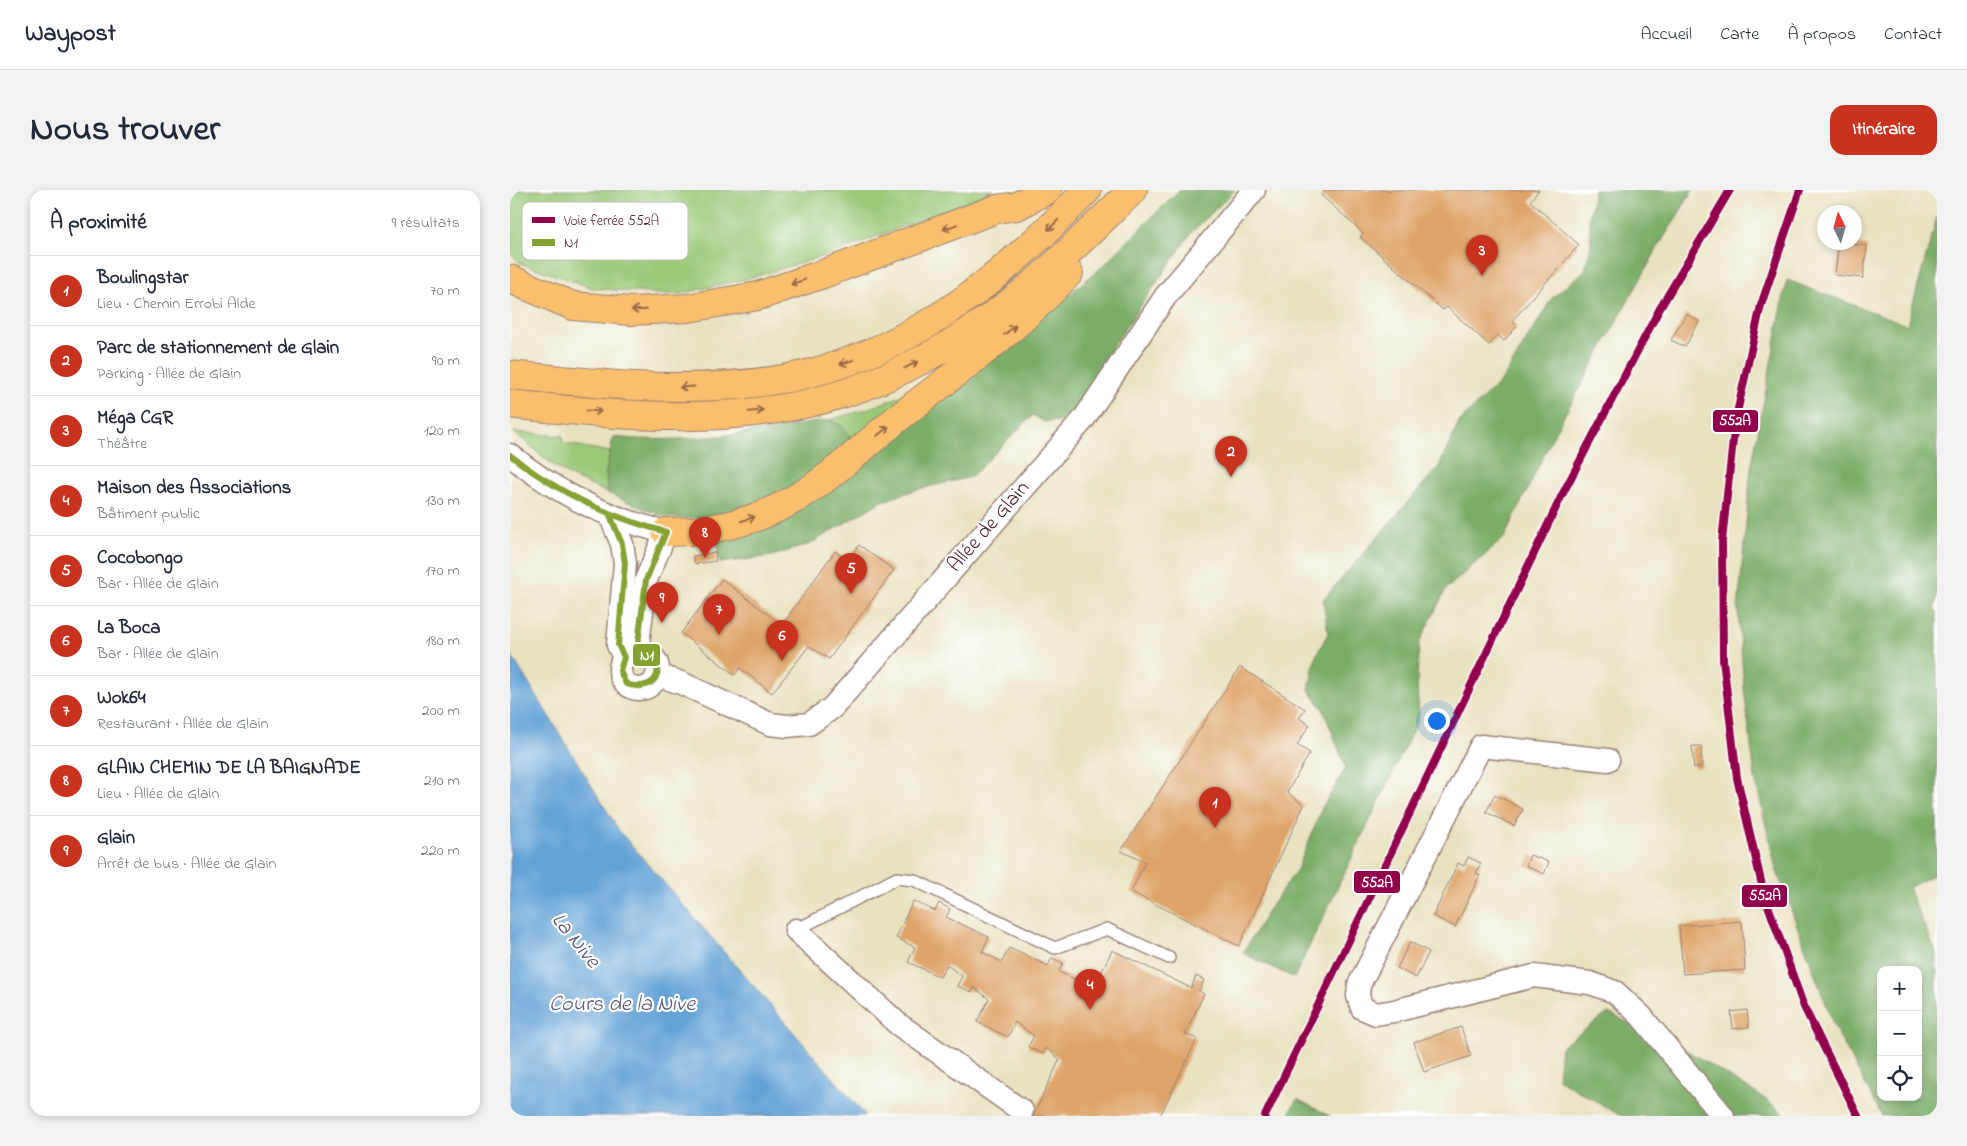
<!DOCTYPE html>
<html lang="fr">
<head>
<meta charset="utf-8">
<style>
	:root { --surface:#fff; --page:#f2f2f3; --text:#1f2937; --muted:#747a83; --line:#e0e1e3; --accent:#c8321e }
	body { margin:0; font-family:"Indie Flower",sans-serif; background:var(--page); color:var(--text) }
	.controls { position:absolute; right:15px; bottom:15px; display:grid; overflow:hidden; border-radius:10px; box-shadow:0 2px 8px #0003 }
	.controls button { width:45px; height:45px; display:grid; place-items:center; padding:0; border:0; border-bottom:1px solid var(--line); background:var(--surface); color:var(--text); font:25px sans-serif }
	.compass { position:absolute; left:1307px; top:15px; width:45px; height:45px; border-radius:50%; background:var(--surface); box-shadow:0 2px 8px #0003; rotate:355deg }
	.you { position:absolute; left:926px; top:530px; width:18px; height:18px; margin:-12px; border:4px solid #fff; border-radius:50%; background:#1a73e8; box-shadow:0 0 0 8px #1a73e833 }
	.badge { display:grid; place-items:center; width:32px; height:32px; border-radius:50%; background:var(--accent); color:#fff; font-size:16px; font-weight:700 }
	.pin { position:absolute; translate:-50% -41px; filter:drop-shadow(0 1px 2px #0008) }
	.pin::after { content:''; position:absolute; top:26px; width:18px; height:15px; background:inherit; clip-path:polygon(0 0,100% 0,50% 100%) }
	.list { margin:0; padding:0; list-style:none }
	h2 { display:flex; justify-content:space-between; align-items:center; height:65px; margin:0; padding:0 20px; font-size:21px }
	h2 small { font-size:16px; font-weight:400; color:var(--muted) }
	.list li { display:grid; grid-template-columns:32px 1fr auto; gap:15px; align-items:center; box-sizing:border-box; height:70px; padding:0 20px; border-top:1px solid var(--line) }
	.list b { display:block; font-size:19px; white-space:nowrap }
	.list p { margin:0; font-size:16px; white-space:nowrap; color:var(--muted) }
	.list em { font-size:16px; font-style:normal; color:var(--muted) }
	.icon { flex:none; width:28px; height:28px; fill:none; stroke:currentColor; stroke-width:2; stroke-linecap:round; stroke-linejoin:round }
	.map { position:relative; flex:none; width:1427px; height:926px; overflow:hidden; border-radius:15px }
	header { display:flex; align-items:center; gap:30px; box-sizing:border-box; height:70px; padding:0 25px; background:var(--surface); border-bottom:1px solid var(--line) }
	header strong { font-size:24px }
	nav { display:flex; gap:28px; margin-inline-start:auto; font-size:18px }
	.intro { display:flex; align-items:center; justify-content:space-between; box-sizing:border-box; height:120px; padding:0 30px }
	h1 { margin:0; font-size:35px }
	.button { padding:12px 22px; border-radius:15px; background:var(--accent); color:#fff; font-size:18px; font-weight:700 }
	main { display:flex; gap:30px; padding:0 30px }
	aside { flex:1; background:var(--surface); border-radius:15px; box-shadow:0 2px 8px #0003 }
	.map>svg:first-child { display:block }
	.green { fill:#9ac978; stroke:#727452 }
	.forest { fill:#7bad68; stroke:#62664a; fill-rule:evenodd }
	.water { fill:#64a3d6; stroke:#576180 }
	.building { fill:#dea469 }
	.lines { fill:none; stroke-linecap:round; stroke-linejoin:round }
	.lane-casing { stroke:#9a8076; stroke-width:14 }
	.street-casing { stroke:#9a8076; stroke-width:25 }
	.primary-casing { stroke:#9a8076; stroke-width:30 }
	.lane { stroke:#fff; stroke-width:11 }
	.street { stroke:#fff; stroke-width:22 }
	.primary { stroke:#f9bf6d; stroke-width:28 }
	.bus-1-casing { stroke:#fff; stroke-width:10 }
	.bus-1 { stroke:#85a230; stroke-width:6 }
	.rail-1-casing { stroke:#fff; stroke-width:11 }
	.rail-1 { stroke:#92004c; stroke-width:8 }
	.oneway { stroke:#996749 }
	.labels { text-anchor:middle; dominant-baseline:central; stroke-width:4.5; stroke-linejoin:round; paint-order:stroke }
	.street-label { font-size:21px; fill:#4a1f2b; stroke:#fff }
	.water-label { font-size:22px; font-style:italic; fill:#565a78; stroke:#fff }
	.key { fill:#fff; stroke:#c9bcbf; stroke-width:1 }
	.key-label { font-size:14px; fill:#4a1f2b }
	.line-badge { stroke:#fff; stroke-width:2 }
	.badge-label { font-size:14px; text-anchor:middle; font-weight:bold; fill:#fff }
</style>
</head>
<body>
<header>
<strong>Waypost</strong>
<nav><a>Accueil</a><a>Carte</a><a>À propos</a><a>Contact</a></nav>
</header>
<div class="intro"><h1>Nous trouver</h1><a class="button">Itinéraire</a></div>
<main>
<aside>
<h2>À proximité<small>9 résultats</small></h2>
<ul class="list">
<li><span class="badge">1</span><div><b>Bowlingstar</b><p>Lieu · Chemin Errobi Alde</p></div><em>70 m</em></li>
<li><span class="badge">2</span><div><b>Parc de stationnement de Glain</b><p>Parking · Allée de Glain</p></div><em>90 m</em></li>
<li><span class="badge">3</span><div><b>Méga CGR</b><p>Théâtre</p></div><em>120 m</em></li>
<li><span class="badge">4</span><div><b>Maison des Associations</b><p>Bâtiment public</p></div><em>130 m</em></li>
<li><span class="badge">5</span><div><b>Cocobongo</b><p>Bar · Allée de Glain</p></div><em>170 m</em></li>
<li><span class="badge">6</span><div><b>La Boca</b><p>Bar · Allée de Glain</p></div><em>180 m</em></li>
<li><span class="badge">7</span><div><b>Wok64</b><p>Restaurant · Allée de Glain</p></div><em>200 m</em></li>
<li><span class="badge">8</span><div><b>GLAIN CHEMIN DE LA BAIGNADE</b><p>Lieu · Allée de Glain</p></div><em>210 m</em></li>
<li><span class="badge">9</span><div><b>Glain</b><p>Arrêt de bus · Allée de Glain</p></div><em>220 m</em></li>
</ul>
</aside>
<div class="map">
<svg width="1427" height="926" viewBox="0 0 1427 926">
	<rect width="100%" height="100%" fill="#fff"/>
	<filter id="ink" filterUnits="userSpaceOnUse"><feTurbulence type="fractalNoise" baseFrequency=".02" numOctaves="2"/><feDisplacementMap in="SourceGraphic" scale="10" xChannelSelector="R" yChannelSelector="G"/><feConvolveMatrix kernelMatrix="1 2 1 2 8 2 1 2 1" color-interpolation-filters="sRGB"/></filter>
	<filter id="wash" filterUnits="userSpaceOnUse"><feTurbulence type="fractalNoise" baseFrequency=".0096" numOctaves="4" result="noise"/><feDisplacementMap in="SourceGraphic" scale="20" xChannelSelector="R" yChannelSelector="G"/><feGaussianBlur stdDeviation="1.12" result="paint"/><feColorMatrix in="noise" values="0 0 0 0 0 0 0 0 0 0 0 0 0 0 0 0 0 1.4 0 .05"/><feComposite in="paint" operator="in"/></filter>
	<g filter="url(#wash)">
		<rect width="100%" height="100%" fill="#e9e2c0"/>
		<path class="green" d="M0 0H483L465 9 321 64 236 89 169 104H147L83 98 10 73 0 63Z
			M399 203 346 253 332 236 320 230 357 219Z
			M4 242 53 246V253L100 262 96 283 98 303 60 286 42 274Z"/>
		<path class="forest" d="M669 0H725L681 43 605 153 558 230 534 232 523 225 461 287 405 300 370 312 300 354 262 366 210 373 207 351 349 278 592 77Z
			M1084 0H1183L1147 59 1045 242 994 348 936 399 909 453 907 492 909 528 784 788 733 763 759 719 788 678 812 618 836 578 813 519 799 500 805 468 818 443 813 410 929 276 950 231 993 189 1042 108 1075 80 1081 56 1079 28Z
			M1427 27V406L1424 419 1427 421V683L1398 698 1427 765V926H1372L1324 836 1266 679 1245 588 1234 498 1228 420 1241 278 1277 90 1397 135ZM1371 780H1408V907H1371Z
			M320 230 331 236 346 253C332 264 317 275 302 285 266 308 202 334 158 327 143 324 114 310 98 303L96 283 103 247C176 255 248 241 320 230Z
			M1098 823 1181 863 1255 909 1276 926H1111L1048 889 1051 857Z
			M787 909 820 926H778Z"/>
		<path class="water" d="M0 463 110 642 356 926H0Z"/>
		<g id="blocks">
			<path class="building" d="M816 0H1029L1020 11 1069 55 1002 131 1007 136 994 151 988 145 979 155 937 117 933 120 850 47 853 43 811 5Z
				M1329 52 1357 56 1353 88 1325 85Z
				M1176 124 1189 131 1175 157 1161 150Z
				M349 355 384 380 319 469 299 456 262 503 230 478 225 485 171 443 212 389 272 435 325 361 337 371Z
				M205 362 206 371 185 374 183 366Z
				M730 477 795 519 789 528 800 535 787 555 800 563 777 602 794 615 729 756 621 702 635 672 611 661Z
				M1182 556H1191L1192 577 1184 578Z
				M985 605 1013 619 1004 636 976 622Z
				M1020 665 1039 672 1034 684 1016 676Z
				M958 667 971 673 966 683 970 685 945 737 923 726 948 673 954 676Z
				M403 711 425 721 429 713 440 719 436 727 479 747 472 762 492 772 499 758 538 776 542 768 553 773 549 782 584 798 602 760 681 798 686 786 694 790 689 801 694 804 675 844 687 849 650 926H523L550 869 536 858 533 864 518 857 524 846 505 832 498 847 467 832 479 809 464 797 462 802 447 796 452 786 437 775 430 787 398 772 405 757 386 748Z
				M1232 731 1235 780 1173 784 1169 736Z
				M900 752 919 762 906 788 887 778Z
				M1237 820 1239 837 1223 839 1221 822Z
				M951 837 961 866 914 882 904 852Z"/>
		</g>
	</g>
	<g filter="url(#ink)">
		<use href="#blocks" fill-opacity="0" stroke="#9a8076" stroke-width="1"/>
		<g class="lines">
			<defs>
				<path id="lane" d="M286 740 387 688 404 690 545 758 597 739 659 768"/>
				<path id="street" d="M0 265C45 302 98 329 156 342L136 390 127 461
					M100 325 112 354 115 373 108 455 114 467
					M110 480a19 19 0 1 1 38 0a19 19 0 1 1-38 0Z
					M147 485 171 493 260 534 277 536 299 534 322 518 573 230 655 107 744 0
					M1098 570 971 556 849 795 848 806 852 818 866 824 884 821 1024 786 1080 793 1105 802 1131 826 1213 926
					M286 740 388 834 512 921"/>
				<path id="primary" d="M0 89 63 116 121 121 178 118 248 106 313 84 486 19 507 16 537 0
					M0 185C55 190 110 197 166 197 210 197 258 194 301 183 414 154 498 82 577 0
					M0 214C109 226 228 238 335 203 393 184 448 152 497 115 542 80 582 39 623 0
					M156 342C191 342 227 336 259 322 310 300 346 262 388 228 447 182 509 138 559 83"/>
			</defs>
			<use href="#lane" class="lane-casing"/>
			<use href="#street" class="street-casing"/>
			<use href="#primary" class="primary-casing"/>
			<use href="#lane" class="lane"/>
			<use href="#street" class="street"/>
			<use href="#primary" class="primary"/>
			<defs>
				<path id="bus-1" d="M0 265C47 302 98 327 156 342L136 390 127 461C161 471 149 505 116 494L110 481 114 467 108 455 115 373 112 354 100 325"/>
			</defs>
			<use href="#bus-1" class="bus-1-casing"/>
			<use href="#bus-1" class="bus-1"/>
			<defs>
				<path id="rail-1" d="M1290 0 1251 115 1225 232 1212 351 1213 470 1227 588 1254 704 1294 817 1348 926
					M755 926 1052 305 1149 120 1220 0"/>
			</defs>
			<use href="#rail-1" class="rail-1-casing"/>
			<use href="#rail-1" class="rail-1"/>
		</g>
		<defs><path id="oneway-shaft" d="M-6 0H5M1.5-3L5.5 0L1.5 3" fill="none" stroke-width="1.6" stroke-linecap="round" stroke-linejoin="round" transform="scale(1.25)"/></defs>
		<g class="oneway">
			<use href="#oneway-shaft" transform="translate(543 35) rotate(135)"/>
			<use href="#oneway-shaft" transform="translate(440 37) rotate(160)"/>
			<use href="#oneway-shaft" transform="translate(288 92) rotate(161)"/>
			<use href="#oneway-shaft" transform="translate(129 120) rotate(178)"/>
			<use href="#oneway-shaft" transform="translate(500 140) rotate(-39)"/>
			<use href="#oneway-shaft" transform="translate(337 172) rotate(162)"/>
			<use href="#oneway-shaft" transform="translate(401 175) rotate(-26)"/>
			<use href="#oneway-shaft" transform="translate(177 197) rotate(177)"/>
			<use href="#oneway-shaft" transform="translate(84 221) rotate(4)"/>
			<use href="#oneway-shaft" transform="translate(246 221) rotate(-5)"/>
			<use href="#oneway-shaft" transform="translate(373 241) rotate(-39)"/>
			<use href="#oneway-shaft" transform="translate(238 329) rotate(-18)"/>
		</g>
	</g>
	<g class="labels">
		<g class="street-label">
			<text transform="translate(479 337) rotate(-49)">Allée de Glain</text>
		</g>
		<g class="water-label">
			<text transform="translate(65 751) rotate(51)">La Nive</text>
			<text x="112" y="815">Cours de la Nive</text>
		</g>
	</g>
	<rect x="12" y="12" width="166" height="58" rx="8" class="key"/>
	<rect x="22" y="27" width="23" height="6" fill="#92004c"/>
	<rect x="22" y="49" width="23" height="7" fill="#85a230"/>
	<g class="key-label">
		<text x="54" y="35">Voie ferrée 552A</text>
		<text x="54" y="57">N1</text>
	</g>
	<g class="line-badge">
		<rect x="1202" y="219" width="47" height="24" rx="5" fill="#92004c"/>
		<rect x="122" y="453" width="29" height="24" rx="5" fill="#85a230"/>
		<rect x="843" y="680" width="48" height="24" rx="5" fill="#92004c"/>
		<rect x="1231" y="694" width="47" height="24" rx="5" fill="#92004c"/>
	</g>
	<g class="badge-label">
		<text x="1225" y="235">552A</text>
		<text x="137" y="470">N1</text>
		<text x="867" y="697">552A</text>
		<text x="1255" y="710">552A</text>
	</g>
</svg>
<div class="controls">
<button>+</button>
<button>−</button>
<button><svg class="icon" aria-label="locate" viewBox="0 0 24 24"><circle cx="12" cy="12" r="6"/><path d="M12 2v4M12 18v4M2 12h4M18 12h4"/></svg></button>
</div>
<svg class="compass" viewBox="-18 -18 36 36"><path d="M0-13l5 13h-10z" fill="#e53935"/><path d="M0 13l5-13h-10z" fill="#747a83"/></svg>
<div class="you"></div>
<div class="pin badge" style="left:705px;top:638px">1</div>
<div class="pin badge" style="left:721px;top:287px">2</div>
<div class="pin badge" style="left:972px;top:86px">3</div>
<div class="pin badge" style="left:580px;top:820px">4</div>
<div class="pin badge" style="left:341px;top:404px">5</div>
<div class="pin badge" style="left:272px;top:471px">6</div>
<div class="pin badge" style="left:209px;top:445px">7</div>
<div class="pin badge" style="left:195px;top:368px">8</div>
<div class="pin badge" style="left:152px;top:433px">9</div>
</div>
</main>
</body>
</html>
